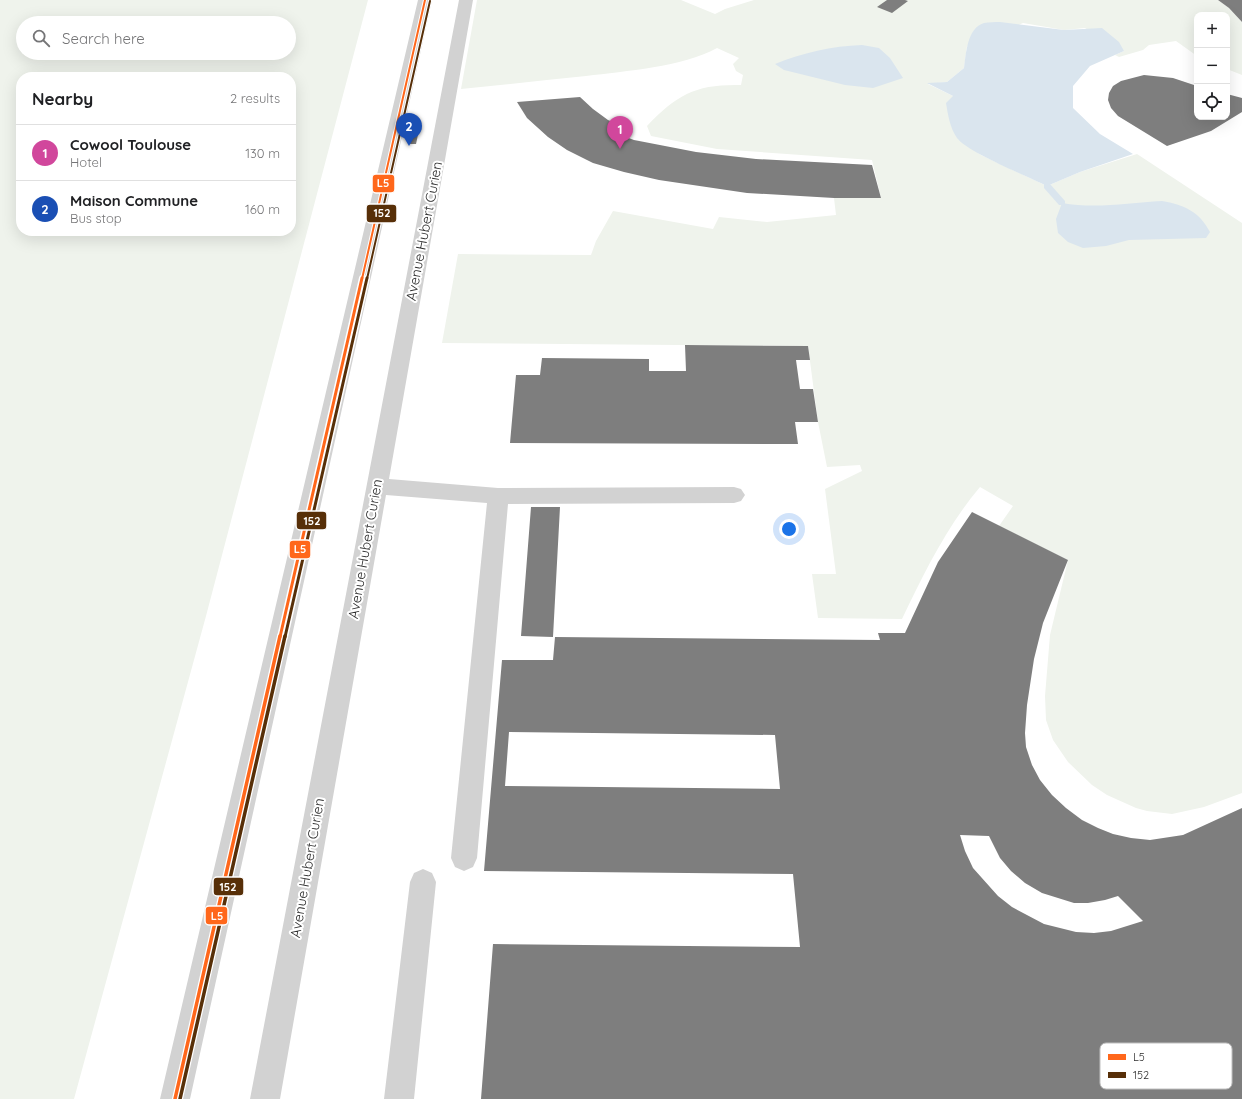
<!DOCTYPE html>
<html lang="en">
<head>
<meta charset="utf-8">
<style>
	:root { --surface:#fff; --page:#f6f6f6; --text:#202124; --muted:#757577; --line:#e0e0e0; --accent:#767676 }
	body { margin:0; font-family:Quicksand,sans-serif; background:var(--page); color:var(--text) }
	.controls { position:absolute; right:12px; top:12px; display:grid; overflow:hidden; border-radius:8px; box-shadow:0 4px 16px #0002 }
	.controls button { width:36px; height:36px; display:grid; place-items:center; padding:0; border:0; border-bottom:1px solid var(--line); background:var(--surface); color:var(--text); font:20px sans-serif }
	.you { position:absolute; left:789px; top:529px; width:14px; height:14px; margin:-10px; border:3px solid #fff; border-radius:50%; background:#1a73e8; box-shadow:0 0 0 6px #1a73e833 }
	.badge { display:grid; place-items:center; width:26px; height:26px; border-radius:50%; background:var(--accent); color:#fff; font-size:13px; font-weight:700 }
	.pin { position:absolute; translate:-50% -33px; filter:drop-shadow(0 1px 2px #0008) }
	.pin::after { content:''; position:absolute; top:21px; width:14px; height:12px; background:inherit; clip-path:polygon(0 0,100% 0,50% 100%) }
	.list { margin:0; padding:0; list-style:none }
	h2 { display:flex; justify-content:space-between; align-items:center; height:52px; margin:0; padding:0 16px; font-size:17px }
	h2 small { font-size:13px; font-weight:400; color:var(--muted) }
	.list li { display:grid; grid-template-columns:26px 1fr auto; gap:12px; align-items:center; box-sizing:border-box; height:56px; padding:0 16px; border-top:1px solid var(--line) }
	.list b { display:block; font-size:15px; white-space:nowrap }
	.list p { margin:0; font-size:13px; white-space:nowrap; color:var(--muted) }
	.list em { font-size:13px; font-style:normal; color:var(--muted) }
	.icon { flex:none; width:22px; height:22px; fill:none; stroke:currentColor; stroke-width:2; stroke-linecap:round; stroke-linejoin:round }
	.map { position:relative; flex:none; width:1242px; height:1099px; overflow:hidden }
	.search { position:absolute; background:var(--surface); box-shadow:0 4px 16px #0002; left:16px; top:16px; width:280px; height:44px; display:flex; align-items:center; gap:10px; box-sizing:border-box; padding:0 14px; border-radius:22px; color:var(--muted); font-size:15px }
	.panel { position:absolute; background:var(--surface); box-shadow:0 4px 16px #0002; left:16px; top:72px; width:280px; height:164px; border-radius:16px }
	.map>svg:first-child { display:block }
	.green { fill:#eff3ec; fill-rule:evenodd }
	.water { fill:#dae5ee }
	.lines { fill:none; stroke-linecap:round; stroke-linejoin:round }
	.stream { fill:#dae5ee; fill-rule:evenodd }
	.building { fill:#7e7e7e; fill-rule:evenodd }
	.minor { fill:#d2d2d2; fill-rule:evenodd }
	.bus-1-far2-casing { stroke:#fff; stroke-width:4 }
	.bus-1-far1-casing { stroke:#fff; stroke-width:6 }
	.bus-1-casing { stroke:#fff; stroke-width:6 }
	.bus-2-far2-casing { stroke:#fff; stroke-width:4 }
	.bus-2-far1-casing { stroke:#fff; stroke-width:6 }
	.bus-2-casing { stroke:#fff; stroke-width:6 }
	.bus-1-far2 { stroke:#ff671b; stroke-width:2 }
	.bus-1-far1 { stroke:#ff671b; stroke-width:3 }
	.bus-1 { stroke:#ff671b; stroke-width:3.5 }
	.bus-2-far2 { stroke:#572f08; stroke-width:2 }
	.bus-2-far1 { stroke:#572f08; stroke-width:3 }
	.bus-2 { stroke:#572f08; stroke-width:3.5 }
	.labels { text-anchor:middle; dominant-baseline:central; stroke-width:4; stroke-linejoin:round; paint-order:stroke }
	.street-label { font-size:14px; fill:#2d2d2d; stroke:#fff }
	.key { fill:#fff; stroke:#c0c0c0; stroke-width:1 }
	.key-label { font-size:11px; fill:#2d2d2d }
	.line-badge { stroke:#fff; stroke-width:1.5 }
	.badge-label { font-size:11px; text-anchor:middle; font-weight:bold; fill:#fff }
</style>
</head>
<body>
<div class="map">
<svg width="1242" height="1099" viewBox="0 0 1242 1099">
	<rect width="100%" height="100%" fill="#fff"/>
	<path class="green" d="M0 0H368L206 616 74 1099H0ZM23 23H289V53H23ZM21 77H291V231H21Z
		M477 0H681L715 14 725 9 754 0H1218L1229 8 1242 22V75L1227 69V15H1197V56L1176 41 1149 45 1143 50 1119 57 1115 55 1124 51 1085 28 1064 30 1023 23 967 46 964 68 947 82 928 84 953 96 958 139 981 155 1047 186 1080 172 1137 154 1242 223V793L1204 807 1172 814 1147 811 1136 808 1107 795 1092 785 1068 762 1053 740 1046 720 1045 696 1050 635 1068 560 999 526 1013 506 980 487C947 526 924 573 902 619L818 618 812 574H836L825 489 862 471 860 465 827 467 818 422 808 346 442 343 458 254 591 255 596 241 613 211 713 229 719 217 767 222 836 215 834 198H881L872 160 717 149 651 136 647 126C677 94 697 84 741 85L743 75 736 71 733 64 739 58 717 48C682 67 626 71 586 76 544 80 503 85 461 89Z"/>
	<path class="water" d="M1000 22 1064 30 1102 28 1119 42 1124 51 1090 66 1073 86V108L1100 134 1133 154 1080 172 1047 186C1029 177 967 152 957 138 950 128 948 115 946 103L953 96 927 83 947 82 964 68C966 54 967 28 984 23 989 22 995 22 1000 22Z
		M862 45 879 48 890 58 903 78 873 88 845 85 784 70 775 64C802 53 832 46 862 45Z
		M1162 201C1184 205 1199 211 1210 232L1206 238 1129 240 1106 246 1083 248 1068 242 1058 233 1056 219 1062 203C1095 209 1128 203 1162 201Z"/>
	<g class="lines">
		<path class="stream" d="M1044 184H1050L1065 201V205H1059L1044 188Z"/>
	</g>
	<path class="building" d="M887 0H905L908 1 892 13 877 7Z
		M1218 0H1242V22L1229 8Z
		M1144 75 1173 78 1197 86V117H1227V94L1242 98V112L1211 131 1167 146 1118 116 1111 108 1108 100 1109 93 1113 86 1121 81Z
		M580 97 593 109 608 120 624 127 615 133 634 140 696 152 756 159 872 165 881 198H834L747 193 659 180 624 172 593 163 567 150 548 137 527 118 517 102Z
		M413 130H419L416 144H410Z
		M685 345 808 346 810 360H796L800 389H813L818 422H795L798 444 510 443 516 375H540L542 358 649 359V371H686Z
		M531 507H560L553 637 521 636Z
		M972 512 1068 560 1043 623 1034 659 1027 705 1025 733 1026 747 1032 765 1040 780 1052 795 1066 808 1082 820 1098 828 1113 834 1131 838 1150 840 1183 835 1242 808V1099H481L493 944 800 947 793 874 484 871 502 660H553L555 637 880 640 878 633H905L938 562ZM509 732 775 735 780 789 505 786ZM960 835 989 836 1000 858 1011 871 1025 883 1042 893 1074 903H1088L1105 900 1118 896 1143 921 1111 931 1094 933 1076 932 1044 924 1012 907 998 896 973 868 965 851Z"/>
	<g class="lines">
		<path class="minor" d="M418 0H432L190 1099H160Z
			M459 0H473L389 479 498 488 734 487 741 489 745 495 741 501 734 503 508 504 477 858 473 867 464 871 455 867 451 858 487 503 386 495 280 1099H250Z
			M423 869 432 873 436 882 414 1099H384L410 882 414 873Z"/>
		<defs>
			<path id="bus-1-far2" d="M362 279 425 0"/>
			<path id="bus-1-far1" d="M280 637 362 278"/>
			<path id="bus-1" d="M175 1099 280 636"/>
			<path id="bus-2-far2" d="M367 279 430 1"/>
			<path id="bus-2-far1" d="M285 637 367 278"/>
			<path id="bus-2" d="M180 1099 285 636"/>
		</defs>
		<use href="#bus-1-far2" class="bus-1-far2-casing"/>
		<use href="#bus-1-far1" class="bus-1-far1-casing"/>
		<use href="#bus-1" class="bus-1-casing"/>
		<use href="#bus-2-far2" class="bus-2-far2-casing"/>
		<use href="#bus-2-far1" class="bus-2-far1-casing"/>
		<use href="#bus-2" class="bus-2-casing"/>
		<use href="#bus-1-far2" class="bus-1-far2"/>
		<use href="#bus-1-far1" class="bus-1-far1"/>
		<use href="#bus-1" class="bus-1"/>
		<use href="#bus-2-far2" class="bus-2-far2"/>
		<use href="#bus-2-far1" class="bus-2-far1"/>
		<use href="#bus-2" class="bus-2"/>
	</g>
	<g class="labels">
		<g class="street-label">
			<text transform="translate(424 231) rotate(-79)">Avenue Hubert Curien</text>
			<text transform="translate(365 549) rotate(-80)">Avenue Hubert Curien</text>
			<text transform="translate(307 868) rotate(-80)">Avenue Hubert Curien</text>
		</g>
	</g>
	<rect x="1100" y="1043" width="132" height="46" rx="6" class="key"/>
	<rect x="1108" y="1054" width="18" height="6" fill="#ff671b"/>
	<rect x="1108" y="1072" width="18" height="6" fill="#572f08"/>
	<g class="key-label">
		<text x="1133" y="1061">L5</text>
		<text x="1133" y="1079">152</text>
	</g>
	<g class="line-badge">
		<rect x="372" y="174" width="23" height="19" rx="4" fill="#ff671b"/>
		<rect x="366" y="204" width="31" height="19" rx="4" fill="#572f08"/>
		<rect x="296" y="511" width="31" height="19" rx="4" fill="#572f08"/>
		<rect x="289" y="540" width="22" height="19" rx="4" fill="#ff671b"/>
		<rect x="213" y="877" width="31" height="19" rx="4" fill="#572f08"/>
		<rect x="205" y="906" width="23" height="19" rx="4" fill="#ff671b"/>
	</g>
	<g class="badge-label">
		<text x="383" y="187">L5</text>
		<text x="382" y="217">152</text>
		<text x="312" y="525">152</text>
		<text x="300" y="553">L5</text>
		<text x="228" y="891">152</text>
		<text x="217" y="920">L5</text>
	</g>
</svg>
<div class="controls">
<button>+</button>
<button>−</button>
<button><svg class="icon" aria-label="locate" viewBox="0 0 24 24"><circle cx="12" cy="12" r="6"/><path d="M12 2v4M12 18v4M2 12h4M18 12h4"/></svg></button>
</div>
<div class="you"></div>
<div class="pin badge" style="left:620px;top:149px;background:#d1479c">1</div>
<div class="pin badge" style="left:409px;top:146px;background:#1a4fb4">2</div>
<div class="search"><svg class="icon" aria-label="search" viewBox="0 0 24 24"><circle cx="10" cy="10" r="6"/><path d="M15 15l6 6"/></svg>Search here</div>
<section class="panel">
<h2>Nearby<small>2 results</small></h2>
<ul class="list">
<li><span class="badge" style="background:#d1479c">1</span><div><b>Cowool Toulouse</b><p>Hotel</p></div><em>130 m</em></li>
<li><span class="badge" style="background:#1a4fb4">2</span><div><b>Maison Commune</b><p>Bus stop</p></div><em>160 m</em></li>
</ul>
</section>
</div>
</body>
</html>
